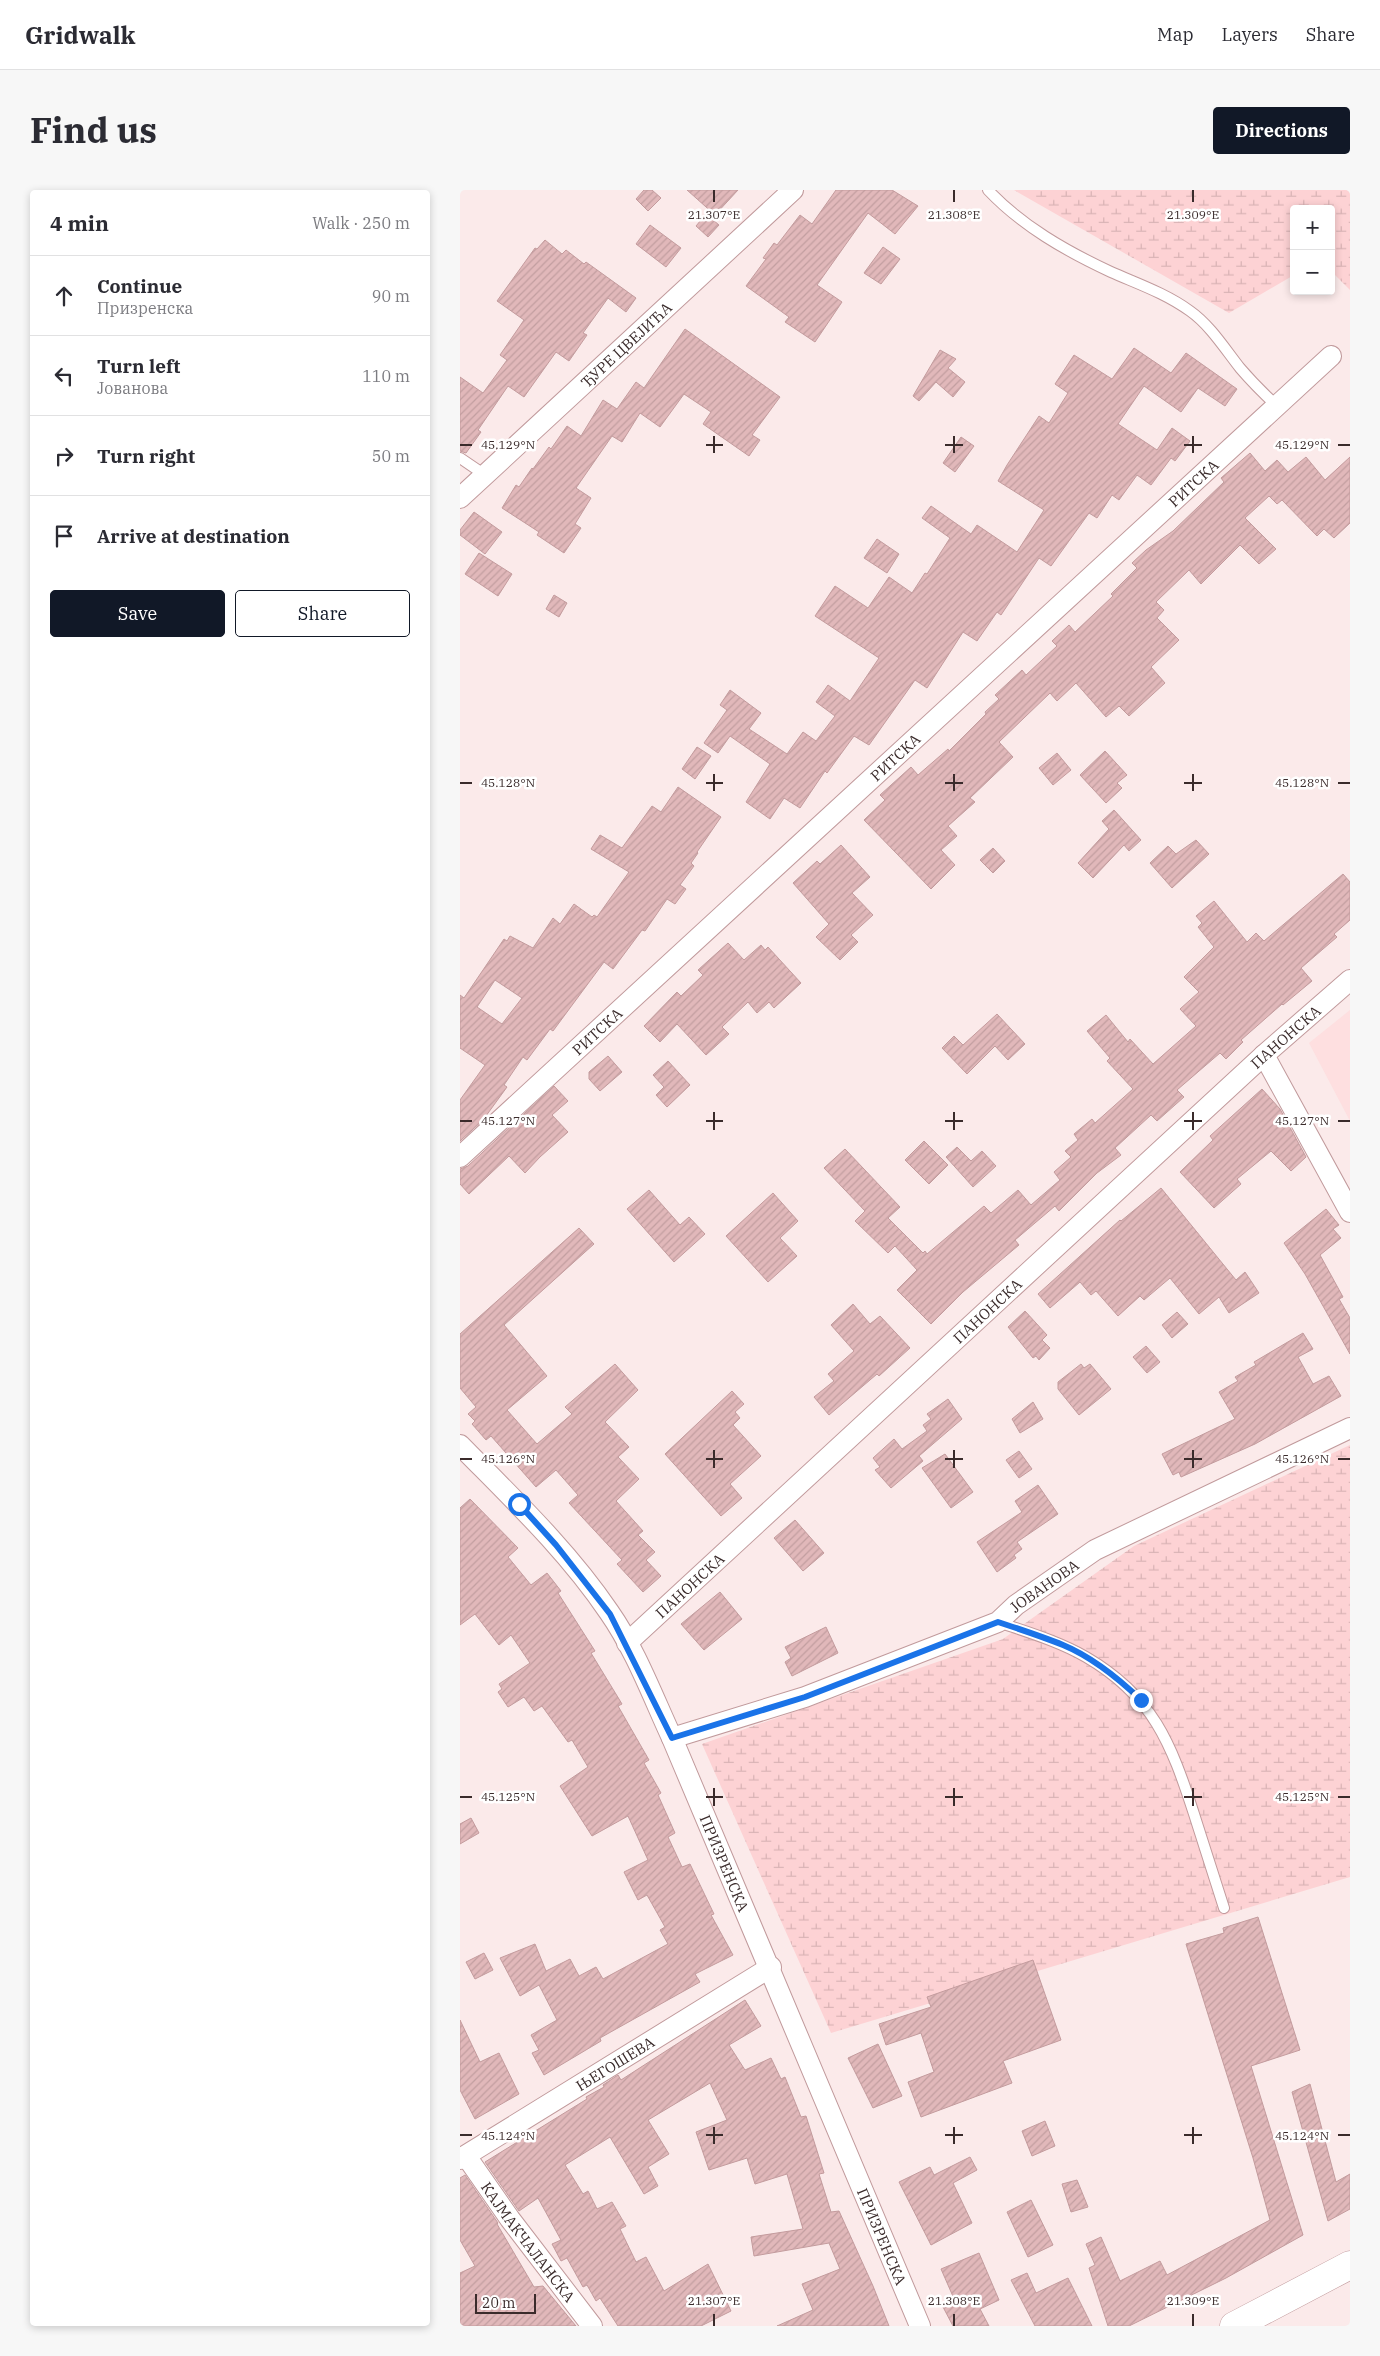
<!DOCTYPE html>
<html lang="en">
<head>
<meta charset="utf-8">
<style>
	:root { --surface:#fff; --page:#f7f7f7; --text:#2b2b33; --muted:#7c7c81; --line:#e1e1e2; --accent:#111827 }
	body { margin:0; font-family:"IBM Plex Serif",serif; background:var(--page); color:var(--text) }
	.controls { position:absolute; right:15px; top:15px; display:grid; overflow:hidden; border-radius:5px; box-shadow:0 2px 8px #0003 }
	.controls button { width:45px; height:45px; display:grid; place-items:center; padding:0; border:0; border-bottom:1px solid var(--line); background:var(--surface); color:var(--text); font:25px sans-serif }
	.scale { position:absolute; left:15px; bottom:12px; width:61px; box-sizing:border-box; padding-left:5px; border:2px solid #3a2b2b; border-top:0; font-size:14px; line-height:18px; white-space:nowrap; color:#3a2b2b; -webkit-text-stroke:4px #fff; paint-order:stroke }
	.stop { position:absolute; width:15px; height:15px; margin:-11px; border:4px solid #1a73e8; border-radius:50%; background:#fff }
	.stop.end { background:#1a73e8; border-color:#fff; box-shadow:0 1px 5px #0008 }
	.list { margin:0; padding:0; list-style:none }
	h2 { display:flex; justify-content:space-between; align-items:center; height:65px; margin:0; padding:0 20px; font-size:21px }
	h2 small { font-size:16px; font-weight:400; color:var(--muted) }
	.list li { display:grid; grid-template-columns:32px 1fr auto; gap:15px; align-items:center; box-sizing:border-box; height:80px; padding:0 20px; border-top:1px solid var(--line) }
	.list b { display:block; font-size:19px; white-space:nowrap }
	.list p { margin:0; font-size:16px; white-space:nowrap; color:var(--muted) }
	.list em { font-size:16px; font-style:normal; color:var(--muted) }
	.actions { display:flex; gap:10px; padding:15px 20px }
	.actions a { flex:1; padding:11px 0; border:1px solid var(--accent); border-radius:5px; text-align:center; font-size:18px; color:var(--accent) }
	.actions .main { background:var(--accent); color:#fff }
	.icon { flex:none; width:28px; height:28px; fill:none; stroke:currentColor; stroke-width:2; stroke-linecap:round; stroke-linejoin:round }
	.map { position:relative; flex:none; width:890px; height:2136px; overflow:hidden; border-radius:5px }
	header { display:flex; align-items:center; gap:30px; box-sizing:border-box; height:70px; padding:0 25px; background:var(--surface); border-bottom:1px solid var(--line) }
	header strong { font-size:24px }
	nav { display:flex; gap:28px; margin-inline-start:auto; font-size:18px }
	.intro { display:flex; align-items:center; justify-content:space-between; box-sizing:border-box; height:120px; padding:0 30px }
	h1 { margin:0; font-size:35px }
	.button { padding:12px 22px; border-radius:5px; background:var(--accent); color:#fff; font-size:18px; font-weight:700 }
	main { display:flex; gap:30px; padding:0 30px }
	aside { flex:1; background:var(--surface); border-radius:5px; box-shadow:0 2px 8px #0003 }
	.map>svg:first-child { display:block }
	.built { fill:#fedfe0 }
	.wetland { fill:url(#wetland-marsh) }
	.building { fill:url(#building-hatch); stroke:#c39b9d; fill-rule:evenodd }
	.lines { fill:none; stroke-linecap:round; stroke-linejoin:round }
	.lane-casing { stroke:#c19a9c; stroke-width:12 }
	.street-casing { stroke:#c19a9c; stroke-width:22 }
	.secondary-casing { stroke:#c19a9c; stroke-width:29 }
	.lane { stroke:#fff; stroke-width:10 }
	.street { stroke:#fff; stroke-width:20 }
	.secondary { stroke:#fff; stroke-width:28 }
	.route { stroke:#1a73e8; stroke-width:6 }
	.ticks { fill:none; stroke:#3a2b2b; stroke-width:2 }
	.labels { text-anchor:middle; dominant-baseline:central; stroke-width:5; stroke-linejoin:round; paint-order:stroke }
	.street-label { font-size:15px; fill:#3a2b2b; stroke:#fff }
	.ticks-label { font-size:12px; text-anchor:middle; fill:#3a2b2b; stroke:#fff; stroke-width:5; stroke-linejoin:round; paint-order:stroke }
</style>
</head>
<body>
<header>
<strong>Gridwalk</strong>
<nav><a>Map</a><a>Layers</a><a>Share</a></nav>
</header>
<div class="intro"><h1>Find us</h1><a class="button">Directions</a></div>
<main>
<aside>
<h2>4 min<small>Walk · 250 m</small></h2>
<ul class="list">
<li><svg class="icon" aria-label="ahead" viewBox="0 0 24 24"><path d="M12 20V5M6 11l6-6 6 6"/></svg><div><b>Continue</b><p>Призренска</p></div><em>90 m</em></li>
<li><svg class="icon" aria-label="left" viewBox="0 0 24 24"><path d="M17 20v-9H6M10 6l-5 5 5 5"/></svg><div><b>Turn left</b><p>Јованова</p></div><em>110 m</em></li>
<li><svg class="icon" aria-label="right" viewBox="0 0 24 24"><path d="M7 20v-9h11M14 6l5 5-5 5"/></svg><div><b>Turn right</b></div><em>50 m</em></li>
<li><svg class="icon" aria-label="arrive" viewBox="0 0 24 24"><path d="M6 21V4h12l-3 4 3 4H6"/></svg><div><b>Arrive at destination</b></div></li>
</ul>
<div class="actions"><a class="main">Save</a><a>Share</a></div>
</aside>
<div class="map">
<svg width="890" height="2136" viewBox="0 0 890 2136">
	<defs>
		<pattern id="wetland-marsh" width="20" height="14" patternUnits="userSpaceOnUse" patternTransform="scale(1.25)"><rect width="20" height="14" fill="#fdd2d4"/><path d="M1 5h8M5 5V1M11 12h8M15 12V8" fill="none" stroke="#dab4b6"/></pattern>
		<pattern id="building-hatch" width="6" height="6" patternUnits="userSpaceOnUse" patternTransform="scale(1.25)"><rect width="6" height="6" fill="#e1b8ba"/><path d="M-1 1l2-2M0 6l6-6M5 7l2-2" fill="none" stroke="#c29ea0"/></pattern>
	</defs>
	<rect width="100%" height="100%" fill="#fbeaea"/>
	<path class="built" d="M890 820V931L849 853Z"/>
	<path class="wetland" d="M554 0H890V100L871 81V19H834V85L769 123Z
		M890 1255V1687L371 1843 242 1554 543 1449 674 1356Z"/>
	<path class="building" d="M184 0H192L201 8 188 21 176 9Z
		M227 0H278L255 25Z
		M376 0H432L458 16 435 44 408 23 357 95 382 112 355 152 325 132 329 127 286 96 306 69 303 68 314 53 317 55 340 25 352 34Z
		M246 24 259 35 248 47 236 36Z
		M190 35 221 58 206 77 176 54Z
		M85 50 102 64 106 60 124 74 126 72 176 108 166 122 148 108 123 143 127 145 109 171 96 162 64 207 48 196 18 240 21 242 6 263 0 261V187L23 203 47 170 40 165 64 130 37 111 75 58 77 59Z
		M423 57 440 69 421 94 404 83Z
		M225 139 320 207 292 245 300 250 289 266 243 234 251 222 224 204 200 237 180 223 162 252 152 246 116 298 131 308 115 334 121 338 104 363 77 345 79 342 42 318 56 295 59 297 72 278 73 279 89 257 91 259 107 236 121 246 143 210 157 219 176 192 184 198Z
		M674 158 711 183 726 163 777 199 765 216 738 198 721 222 684 196 658 234 697 260 712 238 730 251 715 271 711 268 691 295 677 285 659 310 652 305 637 328 629 323 591 376 579 368 541 425 537 422 517 451 503 442 467 498 455 490 409 555 394 546 367 583 365 581 340 618 324 608 310 629 286 612 310 574 270 546 258 563 244 553 267 520 260 515 270 500 301 523 289 539 327 564 343 542 356 551 375 526 356 512 368 495 390 511 419 468 355 426 375 396 408 418 429 387 452 403 465 383 467 384 490 348 462 328 471 316 511 344 517 335 557 362 584 320 538 291 547 275 579 226 589 233 608 203 595 194 614 165 652 189Z
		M480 160 496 169 488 178 505 192 493 207 476 192 459 211 453 206Z
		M501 247 514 256 495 282 483 273Z
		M790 263 805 281 817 270 828 282 846 267 865 290 890 267V333L874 348 864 339 857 346 822 310 817 314 809 306 785 328 816 359 799 374 780 355 741 394 729 380 696 412 704 420 697 428 719 450 691 477 705 493 669 526 659 516 646 527 616 493 597 511 590 503 539 552 553 567 510 608 515 612 488 636 497 646 481 660 495 675 471 699 404 630 425 610 420 605 451 577 458 585 488 559 489 561 526 524 525 522 539 509 535 505 562 480 566 485 597 456 592 451 609 435 615 442 653 406 651 404 677 378 672 373 686 360 713 341 764 292 761 288Z
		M14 322 42 342 25 364 0 345V340Z
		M417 349 439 364 427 383 404 368Z
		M19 363 52 384 38 406 5 384Z
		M94 405 107 413 99 427 86 419Z
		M237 557 251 566 235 589 222 579Z
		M645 561 667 585 657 593 662 598 646 613 620 585Z
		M597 563 611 580 593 595 579 578Z
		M218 597 261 627 237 662 238 663 231 673 234 676 220 695 226 699 215 714 207 709 185 741 182 740 153 779 144 772 93 841 90 839 67 870 63 867 44 895 47 897 23 930 0 951V910L25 875 0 858V805L4 808 44 749 47 751 50 746 73 758 93 728 100 734 114 714 132 727 134 725 137 727 169 682 131 659 140 645 162 658 192 616 201 622ZM35 790 62 808 42 834 17 817Z
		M654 620 681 650 669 661 664 655 633 688 618 673 649 639 642 631Z
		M736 650 749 664 712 698 690 673 708 656 716 664Z
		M381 655 410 687 392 703 413 725 391 745 398 752 380 770 356 747 369 734 333 693 357 671 360 674Z
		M533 658 545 671 533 683 520 670Z
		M883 684 890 692V730L874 744 877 747 841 778 852 791 823 815 822 814 781 850 783 852 766 869 760 863 717 900 724 907 697 931 691 925 655 958 661 965 637 983 599 1021 595 1016 555 1050 559 1055 503 1102 471 1134 437 1100 457 1080 435 1056 428 1063 395 1031 405 1021 364 978 385 959 440 1017 428 1028 463 1063 465 1061 467 1064 524 1016 531 1023 558 1000 571 1015 600 990 594 982 611 967 605 961 618 950 614 944 632 929 635 933 673 899 647 871 650 868 627 841 646 825 668 852 670 849 693 874 736 836 720 819 739 802 724 787 754 757 738 737 742 733 736 726 754 711 787 752 796 743 804 751Z
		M268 753 284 770 301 755 305 760 308 757 341 793 314 818 309 812 297 823 288 812 262 837 269 844 246 865 217 834 200 852 184 836 217 802 221 806 243 785 238 780Z
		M537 824 565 854 548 870 535 856 507 884 482 858 494 846 503 855Z
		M148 866 162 882 140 901 129 889V882Z
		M208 871 230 895 207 917 196 905 204 897 193 885Z
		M94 896 108 911 92 925 108 942 80 967 65 983 49 966 9 1004 0 994V979L8 976Z
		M802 899 820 919 846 967 831 981 811 961 777 989 781 994 754 1018 720 982 753 950 750 946Z
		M464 951 488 975 469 994 445 970Z
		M497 957 511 971 522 961 536 976 513 997 486 967Z
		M701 998 776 1090 785 1082 799 1103 769 1123 759 1107 739 1124 710 1088 684 1110 680 1106 658 1126 636 1101 631 1105 620 1092 590 1118 578 1104 660 1030 661 1031Z
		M189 1000 220 1035 229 1027 245 1044 214 1072 167 1019Z
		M313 1003 338 1031 320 1048 337 1066 308 1092 266 1046Z
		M866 1019 879 1035 873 1039 881 1048 860 1065 883 1107 879 1109 890 1128V1164L845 1084 824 1053Z
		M119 1038 134 1054 44 1135 87 1186 47 1220 77 1254 112 1224 105 1217 155 1174 178 1200 145 1232 169 1257 158 1267 179 1289 156 1311 183 1341 178 1345 195 1362 186 1370 201 1386 183 1402 157 1374 162 1370 109 1313 118 1305 96 1280 76 1297 31 1246 26 1250 12 1234 15 1231 8 1224 16 1217 0 1198V1144Z
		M393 1114 410 1134 420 1126 450 1158 419 1186 417 1184 369 1225 354 1207 374 1191 368 1184 394 1161 371 1135Z
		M565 1121 587 1145 582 1150 590 1158 579 1170 576 1166 573 1168 548 1137Z
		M717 1122 728 1134 712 1148 702 1135Z
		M843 1143 853 1159 838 1167 853 1194 869 1186 881 1206 795 1254 721 1287 719 1282 713 1285 702 1264 775 1229 759 1202 778 1191 775 1187 796 1175 794 1172Z
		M686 1156 700 1172 687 1183 673 1167Z
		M621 1174 624 1178 630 1174 651 1199 619 1225 598 1199V1192Z
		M272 1201 284 1214 275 1222 280 1228 273 1235 301 1266 270 1294 282 1308 261 1326 205 1264Z
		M488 1209 502 1229 459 1266 463 1271 431 1298 415 1280 420 1277 413 1268 434 1249 442 1259 467 1241 463 1235 471 1229 467 1224Z
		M573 1212 583 1229 560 1243 552 1229Z
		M559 1261 572 1279 559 1288 546 1270Z
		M485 1264 513 1302 491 1318 462 1278Z
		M578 1295 598 1324 557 1352 562 1359 554 1365 556 1368 537 1382 517 1352 562 1322 555 1311Z
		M10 1309 58 1358 48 1367 71 1395 87 1383 101 1401 98 1403 135 1461 131 1463 162 1514 158 1516 189 1570 184 1573 201 1603 198 1605 215 1643 208 1647 222 1677 230 1674 254 1724 251 1725 273 1765 235 1784 240 1792 140 1848 141 1851 84 1885 72 1863 79 1860 71 1845 97 1830 79 1795 60 1806 40 1768 75 1754 86 1781 110 1769 119 1786 136 1777 143 1789 208 1754 200 1740 205 1737 187 1705 178 1710 164 1682 188 1670 168 1626 132 1646 100 1596 128 1577 112 1550 108 1552 82 1516 74 1521 64 1507 48 1517 38 1502 42 1499 39 1494 70 1473 51 1445 39 1455 15 1424 0 1435V1318Z
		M335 1330 364 1363 343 1381 314 1348Z
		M260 1402 282 1429 244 1460 221 1434Z
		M366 1437 378 1463 332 1486 325 1472 331 1468 325 1457Z
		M11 1628 19 1643 0 1654V1634Z
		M798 1727 840 1860 791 1876 843 2045 766 2088 669 2136H648L629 2078 635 2075 626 2054 641 2047 660 2091 700 2071 707 2085 810 2030 793 1968 726 1754 764 1743 763 1738Z
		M24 1763 33 1780 15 1789 6 1772Z
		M573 1770 601 1850 543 1871 552 1893 461 1927 448 1892 474 1882 461 1843 426 1855 419 1834 471 1817 467 1807Z
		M285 1810 301 1836 269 1855 285 1880 311 1868 321 1889 325 1887 341 1927 346 1926 364 1983 359 1984 371 2022 379 2021 413 2096 429 2136H317L353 2120 342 2094 380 2079 369 2053 294 2066 291 2047 343 2039 327 1984 295 1994 287 1968 249 1980 236 1942 267 1930 250 1893 188 1930 209 1964 188 1977 198 1996 184 2004 150 1947 105 1975 123 2004 128 2001 137 2019 152 2012 166 2036 160 2039 176 2072 186 2067 204 2101 248 2074 271 2121 241 2136H158L140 2108 136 2111 127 2095 123 2097 107 2068 101 2071 92 2054 101 2050 78 2008 59 2021 25 1972 127 1909 126 1907 144 1897 143 1895 158 1885 161 1890Z
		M0 1830 20 1872 39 1863 59 1904 15 1929 0 1900Z
		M418 1854 442 1906 413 1918 388 1868Z
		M850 1894 876 1992 890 1984V2019L868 2031 832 1902Z
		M585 1931 595 1956 572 1966 562 1941Z
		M510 1967 517 1980 493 1993 512 2033 471 2055 439 1992 470 1977 474 1985Z
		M5 1985 38 2033 37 2034 74 2097 83 2096 116 2136H0V2083L15 2076 0 2050V1988Z
		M617 1990 628 2017 611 2022 602 1994Z
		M571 2010 593 2055 568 2067 547 2022Z
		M519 2063 539 2110 520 2119 529 2136H493L483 2117 495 2111 481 2079Z
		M567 2083 576 2103 608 2088 632 2136H575L551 2090Z"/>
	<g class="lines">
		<defs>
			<path id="lane" d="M528 0C562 36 606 61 651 82 678 94 705 103 730 121 750 135 765 159 780 178 792 192 804 204 817 216
				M0 268 25 285
				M538 1432C567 1442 598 1451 626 1467 693 1506 711 1553 734 1624 744 1655 754 1686 764 1718"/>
			<g id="street">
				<path id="s1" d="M0 308 333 0"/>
				<path d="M804 865 890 1022"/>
				<path id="s2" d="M0 967 871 166"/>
				<path id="s3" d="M0 1255C52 1308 107 1360 149 1422 175 1459 193 1507 212 1548L460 2136"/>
				<path id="s4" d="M167 1453 804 865 890 790"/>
				<path id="s5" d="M212 1548 345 1507 538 1432 556 1415 635 1360 890 1238"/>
				<path id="s6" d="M6 1966 50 2029 132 2136"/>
				<path id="s7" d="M0 1969 311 1777"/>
			</g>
			<path id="secondary" d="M774 2136 890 2075"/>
		</defs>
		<use href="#lane" class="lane-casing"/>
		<use href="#street" class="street-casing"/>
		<use href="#secondary" class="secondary-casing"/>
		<use href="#lane" class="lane"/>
		<use href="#street" class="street"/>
		<use href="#secondary" class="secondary"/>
	</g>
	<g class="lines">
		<path class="route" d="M59 1314 96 1355 150 1424 212 1548 345 1507 538 1432C559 1439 581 1446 603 1455 632 1467 658 1488 681 1510"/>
	</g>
	<path class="ticks" d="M254 0V12M494 0V12M733 0V12M254 246V263M494 246V263M733 246V263M0 255H12M246 255H263M485 255H503M724 255H742M878 255H890M254 584V601M494 584V601M733 584V601M0 593H12M246 593H263M485 593H503M724 593H742M878 593H890M254 922V940M494 922V940M733 922V940M0 931H12M246 931H263M485 931H503M724 931H742M878 931H890M254 1260V1278M494 1260V1278M733 1260V1278M0 1269H12M246 1269H263M485 1269H503M724 1269H742M878 1269H890M254 1598V1616M494 1598V1616M733 1598V1616M0 1607H12M246 1607H263M485 1607H503M724 1607H742M878 1607H890M254 1937V1954M494 1937V1954M733 1937V1954M0 1945H12M246 1945H263M485 1945H503M724 1945H742M878 1945H890M254 2124V2136M494 2124V2136M733 2124V2136"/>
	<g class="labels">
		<g class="street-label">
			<text stroke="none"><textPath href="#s1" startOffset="226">ЂУРЕ ЦВЕЈИЋА</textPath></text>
			<text stroke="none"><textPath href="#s2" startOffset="996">РИТСКА</textPath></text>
			<text stroke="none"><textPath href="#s2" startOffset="591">РИТСКА</textPath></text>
			<text stroke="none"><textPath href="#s2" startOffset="186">РИТСКА</textPath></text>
			<text stroke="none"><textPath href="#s4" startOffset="895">ПАНОНСКА</textPath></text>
			<text stroke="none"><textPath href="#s4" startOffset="490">ПАНОНСКА</textPath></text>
			<text stroke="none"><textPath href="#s4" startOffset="85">ПАНОНСКА</textPath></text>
			<text stroke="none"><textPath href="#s5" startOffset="405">ЈОВАНОВА</textPath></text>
			<text stroke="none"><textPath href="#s3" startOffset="501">ПРИЗРЕНСКА</textPath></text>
			<text stroke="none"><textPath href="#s7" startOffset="182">ЊЕГОШЕВА</textPath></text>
			<text stroke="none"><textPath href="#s3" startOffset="906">ПРИЗРЕНСКА</textPath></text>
			<text stroke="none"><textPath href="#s6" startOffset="106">КАЈМАКЧАЛАНСКА</textPath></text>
		</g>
	</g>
	<g class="ticks-label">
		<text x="254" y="29">21.307°E</text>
		<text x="494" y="29">21.308°E</text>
		<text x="733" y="29">21.309°E</text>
		<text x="48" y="259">45.129°N</text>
		<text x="842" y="259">45.129°N</text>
		<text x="48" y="597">45.128°N</text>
		<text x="842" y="597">45.128°N</text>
		<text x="48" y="935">45.127°N</text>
		<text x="842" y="935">45.127°N</text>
		<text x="48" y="1273">45.126°N</text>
		<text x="842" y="1273">45.126°N</text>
		<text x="48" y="1611">45.125°N</text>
		<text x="842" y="1611">45.125°N</text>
		<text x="48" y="1950">45.124°N</text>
		<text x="842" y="1950">45.124°N</text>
		<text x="254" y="2115">21.307°E</text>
		<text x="494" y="2115">21.308°E</text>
		<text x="733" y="2115">21.309°E</text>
	</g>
</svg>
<div class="controls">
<button>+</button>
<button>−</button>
</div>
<div class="scale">20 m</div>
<div class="stop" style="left:59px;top:1314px"></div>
<div class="stop end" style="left:681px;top:1510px"></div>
</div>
</main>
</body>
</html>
